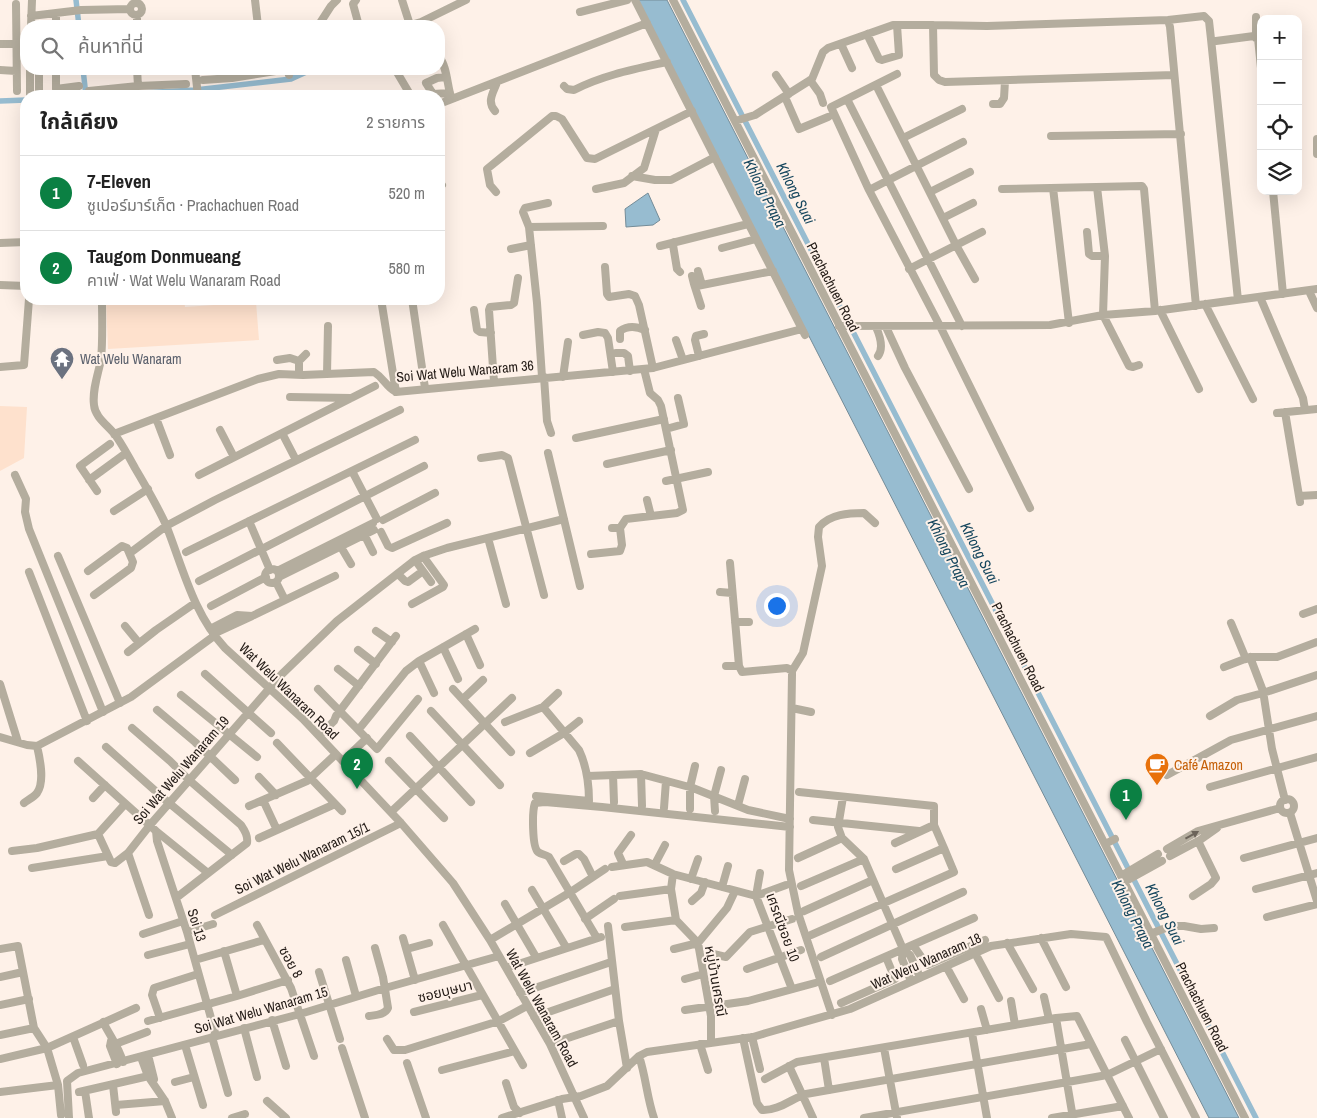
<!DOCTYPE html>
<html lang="th">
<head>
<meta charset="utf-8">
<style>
	:root { --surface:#fff; --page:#f2f2f2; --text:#222; --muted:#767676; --line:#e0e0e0; --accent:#0b8043 }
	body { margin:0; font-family:"Archivo Narrow","Noto Sans Thai",sans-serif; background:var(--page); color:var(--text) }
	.controls { position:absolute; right:15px; top:15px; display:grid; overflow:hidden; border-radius:10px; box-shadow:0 5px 20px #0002 }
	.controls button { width:45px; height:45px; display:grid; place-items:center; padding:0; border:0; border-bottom:1px solid var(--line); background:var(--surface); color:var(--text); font:25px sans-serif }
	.you { position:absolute; left:776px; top:605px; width:18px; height:18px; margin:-12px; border:4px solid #fff; border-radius:50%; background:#1a73e8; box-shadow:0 0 0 8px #1a73e833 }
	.badge { display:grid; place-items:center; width:32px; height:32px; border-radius:50%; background:var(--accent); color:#fff; font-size:16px; font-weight:700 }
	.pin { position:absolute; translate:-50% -41px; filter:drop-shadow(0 1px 2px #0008) }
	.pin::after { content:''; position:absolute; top:26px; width:18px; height:15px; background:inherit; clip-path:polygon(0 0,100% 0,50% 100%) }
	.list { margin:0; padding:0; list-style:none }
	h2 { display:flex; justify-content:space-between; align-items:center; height:65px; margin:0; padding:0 20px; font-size:21px }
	h2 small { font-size:16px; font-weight:400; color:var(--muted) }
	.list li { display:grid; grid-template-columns:32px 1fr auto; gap:15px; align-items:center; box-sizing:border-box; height:75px; padding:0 20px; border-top:1px solid var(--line) }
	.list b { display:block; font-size:19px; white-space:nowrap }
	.list p { margin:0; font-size:16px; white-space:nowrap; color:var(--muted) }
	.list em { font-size:16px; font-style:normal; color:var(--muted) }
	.icon { flex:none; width:28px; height:28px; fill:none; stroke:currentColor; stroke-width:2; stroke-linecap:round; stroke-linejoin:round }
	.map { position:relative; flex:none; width:1317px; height:1118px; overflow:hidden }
	.search { position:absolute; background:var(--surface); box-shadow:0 5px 20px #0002; left:20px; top:20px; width:425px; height:55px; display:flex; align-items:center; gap:12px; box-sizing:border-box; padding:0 18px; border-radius:20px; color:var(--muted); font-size:19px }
	.panel { position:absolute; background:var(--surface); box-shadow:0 5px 20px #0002; left:20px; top:90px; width:425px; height:215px; border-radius:20px }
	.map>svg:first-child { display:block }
	.built { fill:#fee1cd }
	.water { fill:#97bcd0; stroke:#748c98 }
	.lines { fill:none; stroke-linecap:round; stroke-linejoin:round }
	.canal { stroke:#97bcd0; stroke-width:5.5 }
	.minor { stroke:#b4ad9e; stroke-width:8 }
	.oneway { fill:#6c645a }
	.labels { text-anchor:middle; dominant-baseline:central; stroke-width:4; stroke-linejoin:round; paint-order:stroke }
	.street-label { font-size:14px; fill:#231b16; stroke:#fef1e8 }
	.worship-label { font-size:14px; fill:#5b616d; stroke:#fef1e8; text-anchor:start }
	.food-label { font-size:14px; fill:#c56008; stroke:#fef1e8; text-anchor:start }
	.water-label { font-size:15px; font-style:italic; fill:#17475e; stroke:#fef1e8 }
</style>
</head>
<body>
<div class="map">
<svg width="1317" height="1118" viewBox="0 0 1317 1118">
	<rect width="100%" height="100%" fill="#fef1e8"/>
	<path class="built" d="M137 299H184L185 307 256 302 259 340 108 349 106 300Z
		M0 406 27 407 24 458 0 471Z"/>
	<path class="water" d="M637 0H667L1239 1118H1209Z
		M648 193 660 220 653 225 626 227 625 209Z"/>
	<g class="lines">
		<path class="canal" d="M76 0 79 26
			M683 0 1256 1118
			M83 69 86 96
			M84 96 195 90 291 79 313 69
			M0 101 26 100"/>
		<path class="minor" d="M255 0 258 26
			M356 0 353 4 359 26
			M402 0 410 25
			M635 0 805 335
			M673 0 1245 1118
			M130 9a6 6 0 1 1 12 0a6 6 0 1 1-12 0Z
			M16 4 17 91
			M580 12 627 0
			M56 13V26
			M137 15V26
			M31 16 81 10 130 9
			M1256 17V38
			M1168 20 1170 27 1196 306
			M933 25 934 75 939 80 945 82 1174 75
			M31 26 32 0
			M320 26V23L331 6 337 0
			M407 26 421 22 466 0
			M867 34 879 59 882 60 899 55 897 25
			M1211 39 1238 300
			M0 44H26
			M841 44 852 68
			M439 57C447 66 447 84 451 97
			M56 69V89L79 86
			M137 69 138 86 186 84
			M195 69 198 96
			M287 69 289 75
			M395 69 411 96
			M0 70 16 71
			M897 74 831 107 869 190 940 326 1030 508
			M776 75 789 94
			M445 77 437 78 426 83 433 94 450 93
			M203 80 232 78 282 70
			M810 80 820 94 823 103
			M876 85 956 245 975 279
			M564 86 567 89 574 90C603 75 635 69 667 62
			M39 90V69
			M89 91 138 86
			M171 95V96
			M30 96V69
			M363 96H364
			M785 97 799 129 828 117
			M847 99 962 326
			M439 104 647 23
			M993 104H1000L1004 98 1005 81
			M495 111C486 101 494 92 497 82
			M735 121 755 115 812 79 823 52 828 48 893 25H933L987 26 1168 20 1204 16 1209 21 1211 39 1216 41 1254 36 1258 38 1261 68
			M1051 136 1181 134
			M903 138 962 109
			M1317 139V154
			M632 176 655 180H671L715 157
			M1097 187 1105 256 1103 315 1129 366 1133 367 1139 365
			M439 188 442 185
			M1053 188 1069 323
			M596 189 624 183 644 168 656 129
			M1002 189 1142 186 1144 189 1155 311
			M869 190 963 142
			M1273 191 1283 294
			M496 192 490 185 487 169 552 116H556L562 119 587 158 595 159 692 111
			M930 192 970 172
			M943 218 973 203
			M529 227 603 226
			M1087 232 1089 254 1092 256H1105
			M674 242 673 245 677 269 680 272
			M0 243 26 242
			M660 246 748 224
			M722 248 756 239
			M511 249 531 245
			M605 267 607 294 609 297 629 294 635 296 639 305 653 368
			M909 269 982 232
			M698 271 702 285
			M692 276 694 284 697 286 773 271
			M694 284 701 306
			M0 285 26 286
			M1309 291 1317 308
			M1260 297 1303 398 1305 410
			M102 299C102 319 103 339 101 360 98 374 92 391 94 405 95 418 109 426 116 436 123 446 129 457 135 468 146 487 157 505 166 525 183 568 193 613 225 648L303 719 401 823 453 883 490 940 550 1044 584 1118
			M381 299 396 392
			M412 299 425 388
			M1205 304 1253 399
			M474 310 477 330 480 332 491 333
			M1160 310 1199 389
			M839 326 1050 325 1103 315 1155 311 1317 289
			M876 327C880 336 884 348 878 356
			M886 327 905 368 969 489
			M583 335 598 332 605 333 608 338 613 372
			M620 339V331C628 325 636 326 645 330
			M676 340 683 360
			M616 353H624L628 356 630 371
			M699 356 695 340 696 336 704 334
			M277 360 290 358 299 361
			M0 367 24 365 29 299
			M327 374 328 326
			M299 375V361L306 354
			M542 377 537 303 529 227 523 212 525 208 548 203
			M544 377 547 421 551 433
			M563 377 568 342
			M494 382 489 310 490 307 511 305 514 303 518 278
			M290 397 351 398
			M1285 412 1300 502
			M1277 413 1317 409
			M156 418 170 455
			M666 429 684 424 678 398
			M220 430 234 457
			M282 433 296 460
			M114 434 258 379 279 374 303 375 374 372C385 379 385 386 396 392L653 368 802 329
			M576 438 664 419
			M548 453 580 586
			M481 458 502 455 508 458 544 595
			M607 464 671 450
			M352 471 377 519
			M15 475 26 499 25 512 29 529 103 712
			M199 475 375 386
			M89 480 126 453
			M666 481 708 472
			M97 491 80 466 110 444
			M1299 496 1317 495
			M647 500 651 516
			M114 511 148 489
			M383 520 435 493
			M249 521 270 570
			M612 528H620L626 519 677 513 683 510 661 406 658 400 650 393 644 369
			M381 532 388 546 392 548 447 523
			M364 534 373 552
			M488 538 506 604
			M338 542 351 564
			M186 552 415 440
			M130 553 166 526 215 500 400 410
			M591 554 620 551 622 545 620 528
			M58 556 120 703
			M415 560 431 582
			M730 563 739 666 742 672 787 668 792 671V674L789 870 798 913 832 1015
			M265 576a7 7 0 1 1 14 0a7 7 0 1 1-14 0Z
			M88 571 122 546 127 548 133 562 131 568 94 595
			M277 571 373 523
			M29 572 87 721
			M398 574 405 581 408 582 423 571
			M279 577 374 530
			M199 581 424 466
			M276 582 285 600
			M720 592 732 593
			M412 604 443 587 444 585 423 556
			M211 606 266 577
			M1303 614 1317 609
			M252 616 335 576
			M735 622H749
			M1231 623 1246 659
			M125 626 139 643
			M210 629 237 615 252 616 213 634
			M376 631 392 642
			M466 634 480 665
			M443 647 458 679
			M358 650 376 664
			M128 652 156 630 195 603
			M1250 657 1263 691 1272 749 1285 800
			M419 661 434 693
			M726 666H739
			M1224 667 1250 657H1277L1317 642
			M338 669 359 686
			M792 671 803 653 822 566 818 537 819 527C830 514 849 513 864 513L875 523
			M205 674 271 733
			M0 684 18 742
			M318 689 377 749 418 699
			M453 689 511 752
			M181 695 257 757
			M463 699 483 680
			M792 708 811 712
			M157 710 195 742 235 780
			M431 711 500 785
			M1210 716 1237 700 1263 693 1317 675
			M505 722 543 707 558 693
			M132 728 170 761 189 780 241 825C245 831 248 836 247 843L176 898
			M359 729 406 671 419 661 475 629
			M319 736 334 721 336 716 396 636
			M410 736 471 802
			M0 737 27 745 37 746 131 697 214 636
			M277 743 342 811
			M106 747 169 803 232 855
			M530 753 564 733 579 721
			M78 761 156 831 157 841 187 932 216 1036
			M343 761 367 738
			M389 761 444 818
			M641 774 642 806
			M613 775 614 802
			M1167 775 1231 740 1317 716
			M588 776 641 774 693 788 748 810 790 819
			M259 777 276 795
			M1210 787 1317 757
			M799 792 934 806V825L944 848
			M536 796 589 801C589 783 587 767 579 750L543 707
			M843 797 838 827 842 838 864 859 903 949
			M93 798 105 785
			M1280 806a7 7 0 1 1 14 0a7 7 0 1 1-14 0Z
			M263 800 277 830
			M24 803C28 800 34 797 37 793 45 782 40 759 37 746
			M738 805 745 779
			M249 806 307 781 336 754
			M664 808 666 781
			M690 809V787L695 766
			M715 811 714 796 721 770
			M391 812 512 698
			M1290 813 1317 901
			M813 820 919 831
			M156 831 208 873
			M98 834 111 862 115 863 128 853 150 825 282 674 337 621 415 560 423 556 447 548 564 519
			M259 838 335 804
			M895 843 934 825
			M1105 844 1115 839
			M1167 849 1198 831 1280 808
			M12 851 37 848 98 834 125 804
			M128 853 149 915
			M1170 856 1200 840 1217 828
			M798 858 842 838
			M1244 858 1317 838
			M564 861 576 854H579L584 859 593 877
			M623 864 618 853 631 835
			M655 864 665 845
			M612 867 647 862 673 874 756 896 786 885
			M32 868 108 856
			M760 873 756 896 792 989
			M673 874 671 889 676 920 698 943 711 1016V1042
			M1121 876 1158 854
			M691 879 698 859
			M1124 882 1162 861
			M801 886 864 859
			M722 887 728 866
			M1256 889 1317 873
			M532 890 566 947
			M620 896 671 889
			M1193 896 1211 884 1216 878 1198 841
			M692 901 701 893 705 882
			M505 904 536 957
			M804 911 873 880
			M215 915 401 823
			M1267 917 1317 904
			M585 919 614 899
			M257 925 291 988 314 1056
			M443 925 523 1065
			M608 926 619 1021 627 1068
			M625 927 676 920
			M187 932 213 924
			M143 934 183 921
			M1150 934 1171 926H1184L1201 929 1214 928
			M811 935 954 872 944 848 896 869
			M403 938 415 980
			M597 938 549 857C545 854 542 855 538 852 532 847 532 811 535 803L545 802 602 807 790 827
			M1041 938 1066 987
			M490 940 569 893 605 869
			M1007 943 1033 989
			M913 945 927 965 985 940
			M0 949 18 946 34 1028
			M407 949 429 943
			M674 949 698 943 727 908 735 891
			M224 951 237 996
			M709 953 726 957 750 932 792 919
			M975 953 999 998
			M148 955 190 944
			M821 957 963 892
			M195 960 264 940
			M346 960 356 996
			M946 966 964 999
			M506 968 601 937
			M747 969 801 950
			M319 972 340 1039
			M0 977 23 972
			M685 979 703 974
			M830 981 974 918
			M911 981 902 959 903 949 910 955 920 977
			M520 993 611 962
			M1044 997 1049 1019
			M1011 1001 1015 1025
			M841 1003 895 979 886 957
			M0 1005 29 999
			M981 1009 987 1030
			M685 1010 748 1001 815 983
			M414 1012 482 995
			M369 1016C376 1015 385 1015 388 1008L383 977 375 948
			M534 1017 615 989
			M160 1018 152 995 154 988 198 974
			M1056 1018 1073 1118
			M272 1020 286 1066
			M148 1021 237 996 288 980
			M103 1022C110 1036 119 1047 123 1062
			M244 1028 257 1077
			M972 1033 987 1118
			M0 1035 34 1028 47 1048 58 1085 61 1115
			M73 1037 83 1065
			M212 1037 228 1093
			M752 1037 760 1069
			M743 1038 757 1103 762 1110C778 1111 791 1099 806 1094L1091 1044
			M387 1039 394 1050H405L499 1021 527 1006
			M1125 1040 1164 1118
			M111 1041 110 1046 117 1064
			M550 1044 619 1021
			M700 1044 708 1070
			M185 1045 203 1105
			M110 1046 147 1032
			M342 1048 365 1118
			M884 1048 897 1118
			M148 1055 154 1079
			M639 1056C646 1077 647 1098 654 1118
			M141 1057 148 1076 165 1101 172 1118
			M824 1058 829 1090
			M0 1059 47 1048 136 1008
			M407 1063 426 1118
			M789 1066 813 1118
			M442 1070 515 1051
			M765 1079 797 1062 1056 1018 1077 1016 1129 1118
			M175 1082 194 1077
			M506 1083 514 1107 520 1113
			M113 1085 116 1112
			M85 1091 89 1118
			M0 1092 58 1085
			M79 1092 153 1075
			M558 1100 562 1118
			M267 1101 286 1118
			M116 1105 165 1101
			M69 1118 67 1081 78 1073 300 1014 385 988 499 956
			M232 1118 245 1114
			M502 1118 562 1099 581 1096 607 1086 639 1056 647 1052 753 1037 766 1033 850 1009 991 946 1071 934 1106 937 1147 1022 1196 1118
			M864 1118 1107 1075 1161 1049
			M1052 1118 1123 1106"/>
	</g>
	<defs><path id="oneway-solid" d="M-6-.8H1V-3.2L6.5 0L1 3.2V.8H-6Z" transform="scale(1.25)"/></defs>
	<use class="oneway" href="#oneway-solid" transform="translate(1192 835) rotate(-29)"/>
	<defs>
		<symbol id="temple-pin" viewBox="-11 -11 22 30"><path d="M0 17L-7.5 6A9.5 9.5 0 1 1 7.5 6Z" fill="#6b7280" stroke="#fef1e8"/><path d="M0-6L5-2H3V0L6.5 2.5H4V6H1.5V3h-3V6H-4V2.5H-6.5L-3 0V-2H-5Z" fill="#fff"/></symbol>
		<symbol id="cafe-pin" viewBox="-11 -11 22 30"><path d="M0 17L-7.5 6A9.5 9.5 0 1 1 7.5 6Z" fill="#e8710a" stroke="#fef1e8"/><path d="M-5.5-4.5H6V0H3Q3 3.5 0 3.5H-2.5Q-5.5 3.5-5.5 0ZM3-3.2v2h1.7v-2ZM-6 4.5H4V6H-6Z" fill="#fff"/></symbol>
	</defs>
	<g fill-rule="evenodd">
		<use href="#temple-pin" x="48" y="345" width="28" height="38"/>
		<use href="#cafe-pin" x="1143" y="751" width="28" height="38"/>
	</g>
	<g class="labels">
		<g class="street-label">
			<text transform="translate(833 287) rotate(63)">Prachachuen Road</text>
			<text transform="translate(465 371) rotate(-5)">Soi Wat Welu Wanaram 36</text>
			<text transform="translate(1018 647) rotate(63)">Prachachuen Road</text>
			<text transform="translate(289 691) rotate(44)">Wat Welu Wanaram Road</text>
			<text transform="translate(181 770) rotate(-49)">Soi Wat Welu Wanaram 19</text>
			<text transform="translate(302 858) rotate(-26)">Soi Wat Welu Wanaram 15/1</text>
			<text transform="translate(197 925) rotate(73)">Soi 13</text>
			<text transform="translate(783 927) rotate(70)">เศรณีซอย 10</text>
			<text transform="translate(926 961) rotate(-24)">Wat Weru Wanaram 18</text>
			<text transform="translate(291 962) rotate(61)">ซอย 8</text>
			<text transform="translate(716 981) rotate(80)">หมู่บ้านเศรณี</text>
			<text transform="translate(445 991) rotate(-14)">ซอยบุษบา</text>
			<text transform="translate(1202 1007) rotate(63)">Prachachuen Road</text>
			<text transform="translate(542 1008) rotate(61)">Wat Welu Wanaram Road</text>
			<text transform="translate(261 1010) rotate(-16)">Soi Wat Welu Wanaram 15</text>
		</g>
		<g class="worship-label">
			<text x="80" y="359">Wat Welu Wanaram</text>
		</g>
		<g class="food-label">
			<text x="1174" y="765">Café Amazon</text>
		</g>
		<g class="water-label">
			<text transform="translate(765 193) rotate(63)">Khlong Prapa</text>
			<text transform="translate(796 193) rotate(63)">Khlong Suai</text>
			<text transform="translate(949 553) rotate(63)">Khlong Prapa</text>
			<text transform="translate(980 553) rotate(63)">Khlong Suai</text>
			<text transform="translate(1133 914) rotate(63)">Khlong Prapa</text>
			<text transform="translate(1165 914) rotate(63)">Khlong Suai</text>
		</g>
	</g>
</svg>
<div class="controls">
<button>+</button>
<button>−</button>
<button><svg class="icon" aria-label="locate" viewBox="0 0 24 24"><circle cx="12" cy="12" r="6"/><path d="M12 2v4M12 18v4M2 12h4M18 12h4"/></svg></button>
<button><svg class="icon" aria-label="layers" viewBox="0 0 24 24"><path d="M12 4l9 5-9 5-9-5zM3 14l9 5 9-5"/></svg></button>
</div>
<div class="you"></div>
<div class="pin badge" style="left:1126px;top:820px">1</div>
<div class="pin badge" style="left:357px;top:789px">2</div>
<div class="search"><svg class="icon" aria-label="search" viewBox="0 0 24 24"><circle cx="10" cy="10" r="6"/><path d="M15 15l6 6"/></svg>ค้นหาที่นี่</div>
<section class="panel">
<h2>ใกล้เคียง<small>2 รายการ</small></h2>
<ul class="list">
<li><span class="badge">1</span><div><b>7-Eleven</b><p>ซูเปอร์มาร์เก็ต · Prachachuen Road</p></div><em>520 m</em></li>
<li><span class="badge">2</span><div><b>Taugom Donmueang</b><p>คาเฟ่ · Wat Welu Wanaram Road</p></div><em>580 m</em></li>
</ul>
</section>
</div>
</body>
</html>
